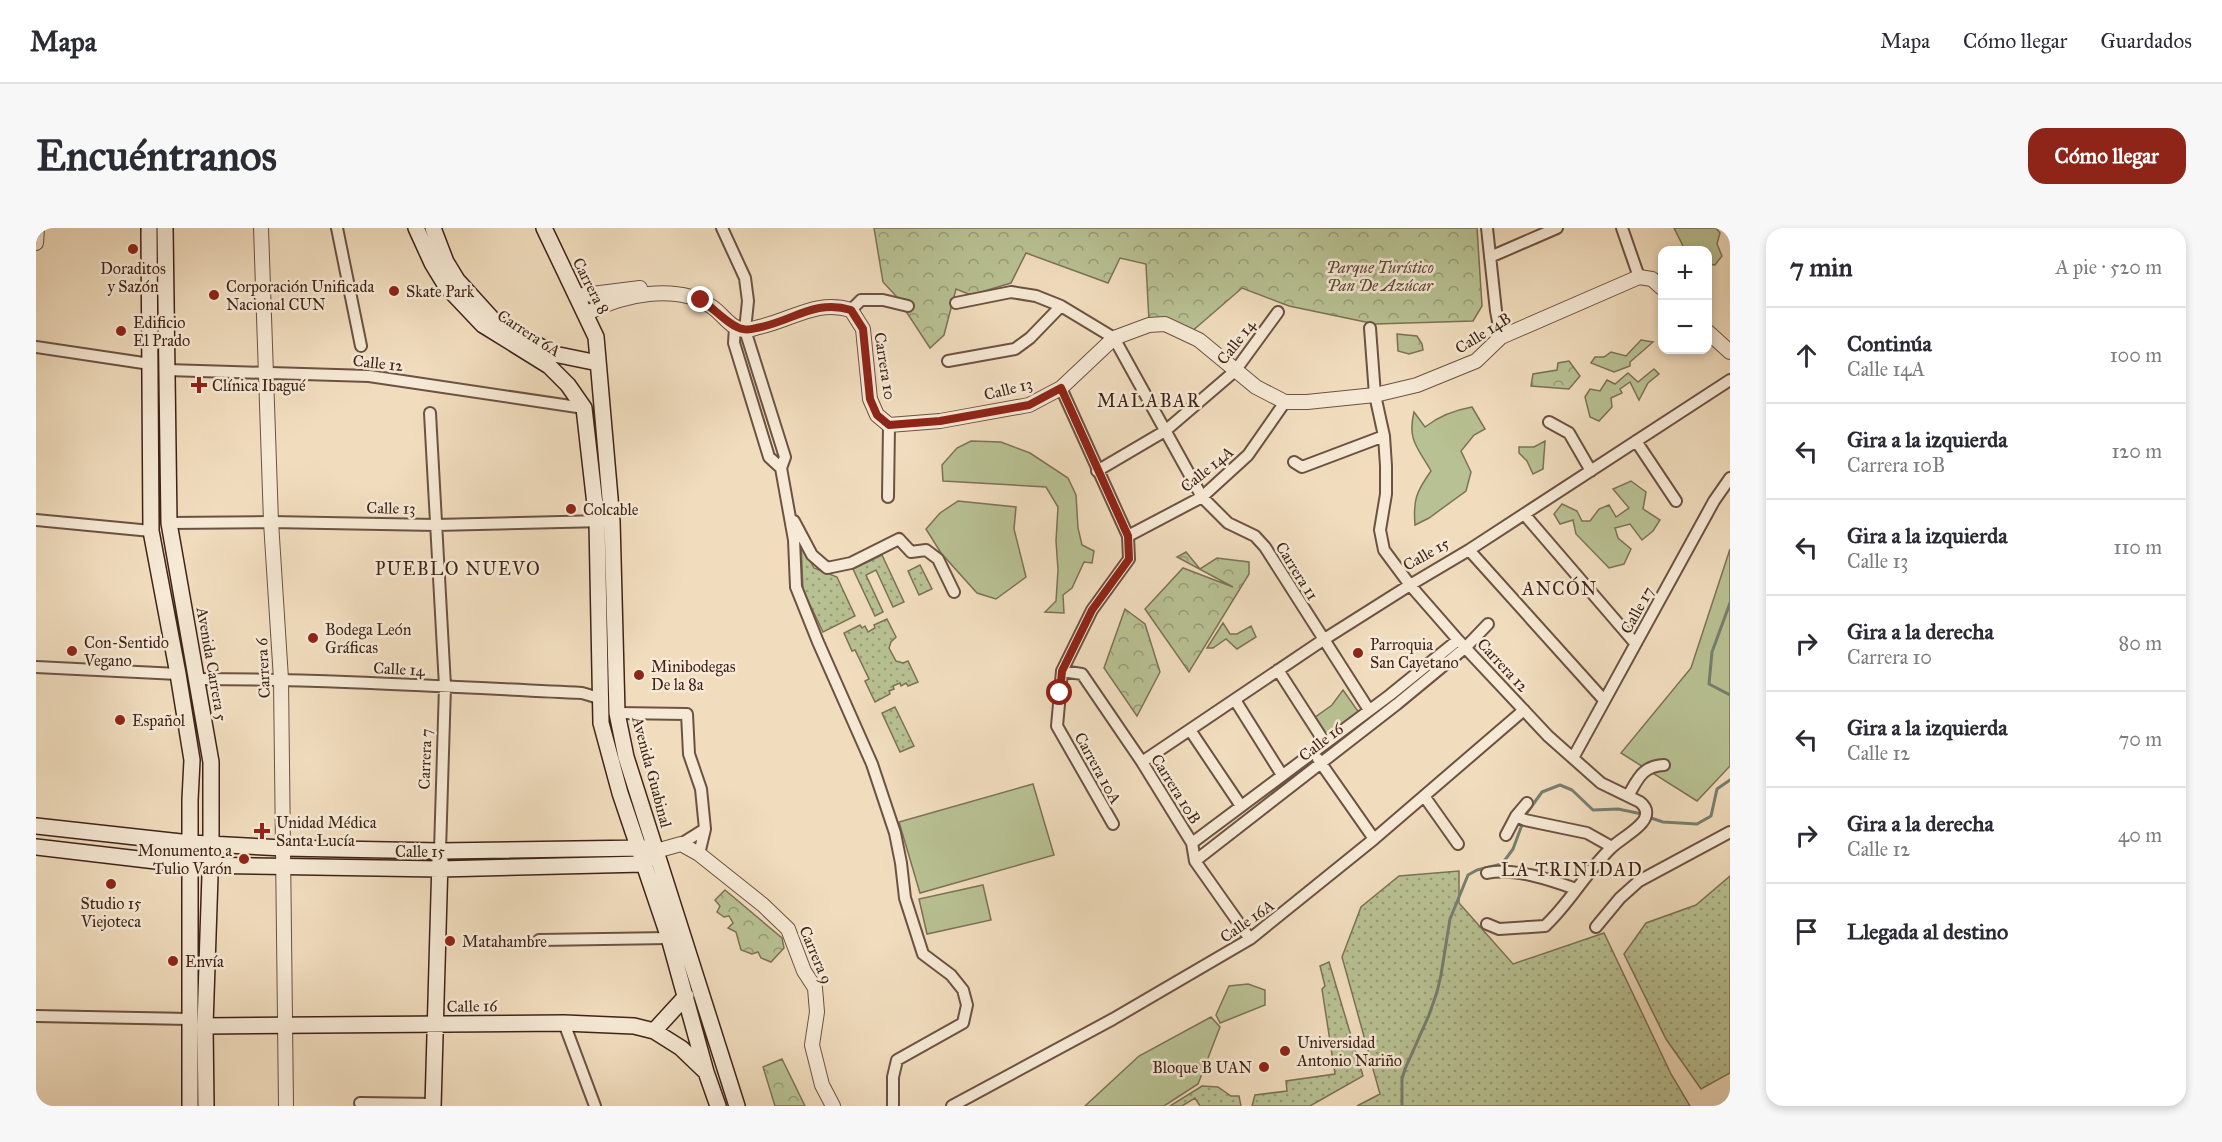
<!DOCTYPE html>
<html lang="es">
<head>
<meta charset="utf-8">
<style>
	:root { --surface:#fff; --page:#f7f7f7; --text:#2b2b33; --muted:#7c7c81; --line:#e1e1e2; --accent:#8f2418 }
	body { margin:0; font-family:"IM FELL Great Primer",serif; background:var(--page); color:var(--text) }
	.controls { position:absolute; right:18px; top:18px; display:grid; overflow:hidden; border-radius:12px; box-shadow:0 3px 9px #0003 }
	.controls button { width:54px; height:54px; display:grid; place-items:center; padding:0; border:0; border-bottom:2px solid var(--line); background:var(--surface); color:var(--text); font:30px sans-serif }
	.stop { position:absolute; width:18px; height:18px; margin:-14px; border:4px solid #8f2418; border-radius:50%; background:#fff }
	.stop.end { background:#8f2418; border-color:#fff; box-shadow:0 2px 6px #0008 }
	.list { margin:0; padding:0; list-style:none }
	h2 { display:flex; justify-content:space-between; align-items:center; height:78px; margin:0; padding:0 24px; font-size:26px }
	h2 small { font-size:20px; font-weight:400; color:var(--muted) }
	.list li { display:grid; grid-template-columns:39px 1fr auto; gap:18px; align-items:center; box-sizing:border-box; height:96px; padding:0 24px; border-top:2px solid var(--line) }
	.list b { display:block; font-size:22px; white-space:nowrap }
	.list p { margin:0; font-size:20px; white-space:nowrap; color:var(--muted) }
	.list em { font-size:20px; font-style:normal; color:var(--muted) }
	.icon { flex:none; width:33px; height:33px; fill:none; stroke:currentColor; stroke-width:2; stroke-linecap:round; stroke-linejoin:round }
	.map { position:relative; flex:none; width:1694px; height:878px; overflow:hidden; border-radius:18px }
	header { display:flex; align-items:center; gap:36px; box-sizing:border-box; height:84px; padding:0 30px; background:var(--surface); border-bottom:2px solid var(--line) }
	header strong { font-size:28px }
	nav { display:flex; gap:33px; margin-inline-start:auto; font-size:21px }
	.intro { display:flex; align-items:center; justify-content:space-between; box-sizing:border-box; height:144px; padding:0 36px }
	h1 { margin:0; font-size:42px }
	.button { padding:15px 27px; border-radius:18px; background:var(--accent); color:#fff; font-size:21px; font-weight:700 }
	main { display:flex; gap:36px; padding:0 36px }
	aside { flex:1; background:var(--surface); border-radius:18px; box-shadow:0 3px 9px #0003 }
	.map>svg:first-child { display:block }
	.grass { fill:url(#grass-dots); stroke:#7c7256; stroke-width:1.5 }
	.forest { fill:url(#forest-crowns); stroke:#7c7256; stroke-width:1.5 }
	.green { fill:#b8c193; stroke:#7c7256; stroke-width:1.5 }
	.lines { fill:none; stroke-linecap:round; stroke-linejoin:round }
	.stream { stroke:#767f71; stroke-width:3 }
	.minor-casing { stroke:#6c5242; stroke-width:14 }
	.tertiary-casing { stroke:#6c5242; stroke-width:16 }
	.secondary-casing { stroke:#3f2318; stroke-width:18 }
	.minor { stroke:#f6e9d5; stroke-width:10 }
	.tertiary { stroke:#f6e9d5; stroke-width:14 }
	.secondary { stroke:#f6e9d5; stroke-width:15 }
	.route { stroke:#8f2418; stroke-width:8 }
	.poi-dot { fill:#8f2418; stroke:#f6e9d5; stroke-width:2 }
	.labels { text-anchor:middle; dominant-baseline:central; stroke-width:5; stroke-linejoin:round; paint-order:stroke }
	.park-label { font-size:16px; font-style:italic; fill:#5d4a37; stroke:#f6e9d5 }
	.poi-label { font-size:16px; fill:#3f2318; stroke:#f6e9d5; text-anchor:start }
	.street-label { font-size:16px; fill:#3f2318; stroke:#f6e9d5 }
	.neighbourhood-label { font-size:18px; letter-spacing:1.5px; fill:#3f2318; stroke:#f6e9d5 }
</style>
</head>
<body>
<header>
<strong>Mapa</strong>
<nav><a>Mapa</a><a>Cómo llegar</a><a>Guardados</a></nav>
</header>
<div class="intro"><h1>Encuéntranos</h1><a class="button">Cómo llegar</a></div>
<main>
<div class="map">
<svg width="1694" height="878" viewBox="0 0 1694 878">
	<defs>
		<pattern id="grass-dots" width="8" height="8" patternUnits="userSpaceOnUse" patternTransform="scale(1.5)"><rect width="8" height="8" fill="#b8c193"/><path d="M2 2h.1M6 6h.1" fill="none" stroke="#979c77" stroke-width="1.8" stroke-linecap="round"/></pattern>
		<pattern id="forest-crowns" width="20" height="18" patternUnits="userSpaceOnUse" patternTransform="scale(1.5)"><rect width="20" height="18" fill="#b8c193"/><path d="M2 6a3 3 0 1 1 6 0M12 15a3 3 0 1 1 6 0" fill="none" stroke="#979c77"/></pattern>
	</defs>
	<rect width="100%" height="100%" fill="#f1ddbe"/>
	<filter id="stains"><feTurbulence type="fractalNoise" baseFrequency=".00333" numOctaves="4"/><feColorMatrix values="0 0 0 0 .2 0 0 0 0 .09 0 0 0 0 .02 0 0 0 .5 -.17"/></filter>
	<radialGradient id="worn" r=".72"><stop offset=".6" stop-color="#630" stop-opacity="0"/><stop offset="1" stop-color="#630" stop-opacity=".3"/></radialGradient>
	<path class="grass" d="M765 315 778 340 801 349 819 388 787 404 767 362Z
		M846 327 868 374 857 379 840 342 830 347 847 384 839 388 817 341Z
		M884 337 896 361 883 367 872 343Z
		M851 391 860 409 855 414 853 420 860 433 867 435 872 433 882 454 872 458 870 455 865 458 864 455 857 458 858 461 853 463 854 466 839 474 829 453 833 451 819 422 816 423 808 405 824 397 826 400 829 398 832 404 839 400 838 397Z
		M859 479 878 518 864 524 846 485Z
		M1423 643V675L1477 736 1568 705 1635 846 1654 878H1321L1344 866 1306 729 1325 679 1363 648Z
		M1694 648V845L1665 861 1630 811 1588 726 1610 695 1660 677Z
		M1293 734 1327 848 1274 878H1216L1219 867 1251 863 1250 853 1299 846 1286 761 1289 758 1284 738Z
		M1166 858 1182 859 1195 868H1203L1205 878H1164L1159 870 1146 878H1134Z"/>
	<path class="forest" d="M838 0H1441L1446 78 1437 93 1339 96 1253 78 1206 60 1154 105 1113 93 1110 36 1084 30 1072 55 990 25 975 55 935 67 920 61 908 107 894 120 860 68 847 54Z
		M1361 106 1381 108 1386 116 1387 122 1373 126 1362 123Z
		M1533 133 1544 148 1533 161 1495 158 1497 146 1521 142 1522 135Z
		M1150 324 1164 341 1181 330 1213 334V346L1153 444 1109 381 1147 340 1197 359 1141 329Z
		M1089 381 1109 396 1124 444 1101 488 1068 440Z
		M689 662 746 710 748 720 735 734 725 730 722 724 716 726 705 722 700 704 692 700 697 695 693 688 688 689 681 684 684 678 679 672Z
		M746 831 769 878H739L727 839Z"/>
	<path class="green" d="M1638 0H1680L1684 5 1681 16 1686 28 1679 37 1672 36V22H1647L1648 20Z
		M1605 112 1617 114 1594 134V138L1578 144 1555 135 1559 129H1568L1575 124 1590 128Z
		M1618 141 1623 146 1612 155 1603 172 1594 154 1584 161 1586 165 1575 170 1576 179 1563 193 1554 189 1549 169 1554 161 1564 163 1571 152 1579 156 1592 145 1602 154Z
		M1436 179 1449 201 1438 207 1425 223 1435 244 1430 263 1393 290 1379 297C1377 272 1380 264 1395 243 1382 220 1371 212 1378 184L1389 199C1403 188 1419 182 1436 179Z
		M935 213 965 214 994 225 1032 250 1040 267 1042 300 1046 317 1058 323 1056 335 1048 334 1036 360 1027 367 1028 385 1009 384 1020 373 1022 342 1020 313 1022 279 1010 259 907 253 906 237 921 220Z
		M1509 213 1507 241 1497 246 1491 233 1483 225V219H1498Z
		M1595 253 1610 264 1607 281 1624 292 1617 303 1606 312 1594 296 1579 300 1582 310 1595 321 1588 336 1573 340 1540 306 1537 292 1524 296 1518 286 1526 276 1541 283 1546 293H1554L1563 281 1573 277 1580 289 1593 280 1577 261Z
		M922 273 980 279 978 301 990 349 960 371 941 365 905 325 890 301 904 285Z
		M1694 321V538L1661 573 1585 525 1655 440Z
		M1187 395 1194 406H1201L1215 398 1220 409 1201 421 1190 411 1177 420H1171Z
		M1307 462 1326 489 1294 512 1278 490 1296 477Z
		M997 556 1018 627 884 665 863 594Z
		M947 657 955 692 891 706 883 671Z
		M1212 756 1229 762V777L1184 795 1180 787 1193 758Z
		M1175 789 1184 799 1162 856 1128 878H1049L1103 828Z"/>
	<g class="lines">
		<path class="stream" d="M1694 375 1676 424 1673 456 1694 467
			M1612 589 1627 594 1661 596 1675 588 1681 561 1694 552
			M1366 878V851L1369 841 1393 787 1401 764 1405 747 1414 691 1432 647 1441 642 1466 636 1477 621 1490 586 1506 564 1524 557 1536 562 1557 582 1582 581 1606 586"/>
		<defs>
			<path id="minor" d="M301 0 325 118
				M686 0 709 50 712 73 709 102 749 229 745 240 758 312 760 359 782 414 836 536 859 605 865 635 869 670 887 726 915 747 927 762 931 777 927 795 861 832 857 849V878
				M1451 0 1460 83 1465 109
				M1586 0 1603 49
				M1454 29 1521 0
				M920 75 975 64 1000 68 1025 78 1078 110 1166 269 1192 295 1219 308 1229 319 1333 482
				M815 82 825 72H847L872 78
				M699 99 698 115 733 229 745 240
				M1334 100 1339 167 1348 208 1350 238V266L1344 302 1348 322 1374 357 1422 412 1512 508 1565 555 1604 574C1609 578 1612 583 1609 590 1605 600 1583 612 1575 620 1550 644 1534 675 1509 698L1463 701 1451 696
				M0 119 114 136
				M912 133 979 121 994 110 1025 78
				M131 142 333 148 548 180
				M1025 160 1092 308 1093 331 1056 382 1026 443 1021 498 1077 596
				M394 185 409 458 404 623
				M1513 194 1533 205 1555 243
				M1600 213 1640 273
				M1258 234 1266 239 1348 208
				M1061 243 1129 203 1199 143 1242 84
				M852 269 853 197
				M1488 286 1599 415
				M0 292 115 303
				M758 293 776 327 791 340 815 335 863 311 875 324 890 322 902 331 918 364
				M133 295 235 294 400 297 568 293
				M1092 308 1166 269 1212 227 1249 174
				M1433 322 1567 471
				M0 439 142 446
				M1242 442 1289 515
				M1026 443 1046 446 1106 534 1156 615 1159 633 1214 711
				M161 451C290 451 418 459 546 465L563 470
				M1199 472 1246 547
				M581 485 651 486 653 526 665 561 669 601 663 626
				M1154 502 1205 578
				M1537 530 1678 273 1694 250
				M1282 531 1338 611
				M1106 534 1287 412 1374 357 1433 322 1694 152
				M1388 568 1422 616
				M1592 568C1602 551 1606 538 1628 537
				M1480 588 1489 592 1551 605 1576 619
				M1470 607 1480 588 1491 575
				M1156 615 1354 467 1422 412
				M645 616 669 601
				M1159 633 1361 476 1430 419 1452 396
				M1451 645C1477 639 1515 652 1540 661
				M1560 699 1584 670 1603 653 1694 604
				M503 712 633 710
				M0 788 154 791
				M528 795 559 878
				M324 875 397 876
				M916 878 1077 791 1214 711 1338 611 1488 482"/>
			<path id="tertiary" d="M225 0 235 294 245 451 250 878
				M0 15 1 0
				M540 68 604 60
				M550 86C585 66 641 55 676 79 687 86 695 102 710 102 714 102 719 100 723 99 756 92 781 71 815 82L827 101 834 171 841 187 853 197 904 193 993 177 1025 160 1078 110 1113 97 1129 96 1163 112 1220 159 1249 174H1271L1339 167 1381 157 1440 133 1465 109 1603 49 1616 51 1626 60
				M1672 104 1694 124
				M620 623 645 616 663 626 727 677 752 701 768 743 779 760 781 784 776 817 786 857 797 878"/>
			<path id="secondary" d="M113 0 115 303 142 446 156 532 154 572V878
				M129 0 133 295 175 534V617L169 798 170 878
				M380 0 396 35 410 58 447 97 513 138 532 157 548 180 561 294 565 495 584 565 633 710 670 844 682 878
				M397 0 410 34 421 52 459 94 518 126 562 135
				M508 0 560 109 576 293 581 485 590 529 701 878
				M0 598 154 615 248 620 404 623 608 620
				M0 619 154 637 404 641 607 636 612 631
				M169 798 528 795 598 798 618 803 645 820 670 844
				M618 803 650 768
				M397 878 404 632"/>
		</defs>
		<use href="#minor" class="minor-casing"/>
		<use href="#tertiary" class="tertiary-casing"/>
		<use href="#secondary" class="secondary-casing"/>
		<use href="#minor" class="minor"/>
		<use href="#tertiary" class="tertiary"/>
		<use href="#secondary" class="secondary"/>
	</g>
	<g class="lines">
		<path class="route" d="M665 72C678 80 694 99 707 101 713 103 719 100 725 99 758 92 780 71 815 82L827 101 834 171 841 187 853 197 904 193 993 177 1025 160 1092 308 1093 331 1056 382 1026 443 1024 465"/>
	</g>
	<g class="poi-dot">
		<circle cx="97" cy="21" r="6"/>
		<circle cx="358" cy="63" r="6"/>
		<circle cx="178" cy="67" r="6"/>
		<circle cx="85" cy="103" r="6"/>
		<path d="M160 148h6v6h6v6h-6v6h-6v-6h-6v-6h6z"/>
		<circle cx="535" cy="281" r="6"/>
		<circle cx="277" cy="410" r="6"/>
		<circle cx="36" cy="423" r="6"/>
		<circle cx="1322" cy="425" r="6"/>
		<circle cx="603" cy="447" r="6"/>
		<circle cx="84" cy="492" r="6"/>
		<path d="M223 594h6v6h6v6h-6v6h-6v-6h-6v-6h6z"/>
		<circle cx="208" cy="631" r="6"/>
		<circle cx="75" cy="656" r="6"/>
		<circle cx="414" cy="713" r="6"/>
		<circle cx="137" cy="733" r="6"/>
		<circle cx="1249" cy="823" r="6"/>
		<circle cx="1228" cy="839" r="6"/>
	</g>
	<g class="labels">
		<g class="park-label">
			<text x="1344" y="39">Parque Turístico<tspan x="1344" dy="18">Pan De Azúcar</tspan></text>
		</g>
		<g class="poi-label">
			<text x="97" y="40" text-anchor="middle">Doraditos<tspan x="97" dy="18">y Sazón</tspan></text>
			<text x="190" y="58">Corporación Unificada<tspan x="190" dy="18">Nacional CUN</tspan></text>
			<text x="370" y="63">Skate Park</text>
			<text x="97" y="94">Edificio<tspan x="97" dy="18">El Prado</tspan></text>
			<text x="176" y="157">Clínica Ibagué</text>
			<text x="547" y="281">Colcable</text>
			<text x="289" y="401">Bodega León<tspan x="289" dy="18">Gráficas</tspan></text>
			<text x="48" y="414">Con-Sentido<tspan x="48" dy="18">Vegano</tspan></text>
			<text x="1334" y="416">Parroquia<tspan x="1334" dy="18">San Cayetano</tspan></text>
			<text x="615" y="438">Minibodegas<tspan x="615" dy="18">De la 8a</tspan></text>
			<text x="96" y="492">Español</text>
			<text x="240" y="594">Unidad Médica<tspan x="240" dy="18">Santa Lucía</tspan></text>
			<text x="196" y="622" text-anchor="end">Monumento a<tspan x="196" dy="18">Tulio Varón</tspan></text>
			<text x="75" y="675" text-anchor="middle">Studio 15<tspan x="75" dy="18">Viejoteca</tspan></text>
			<text x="426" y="713">Matahambre</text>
			<text x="149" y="733">Envía</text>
			<text x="1261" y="814">Universidad<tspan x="1261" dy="18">Antonio Nariño</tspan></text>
			<text x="1216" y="839" text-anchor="end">Bloque B UAN</text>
		</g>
		<g class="street-label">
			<text transform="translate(555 58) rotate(63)">Carrera 8</text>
			<text transform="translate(493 105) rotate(33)">Carrera 6A</text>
			<text transform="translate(1447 105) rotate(-32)">Calle 14B</text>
			<text transform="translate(1200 114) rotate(-52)">Calle 14</text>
			<text transform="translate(342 135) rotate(6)">Calle 12</text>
			<text transform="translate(849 138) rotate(81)">Carrera 10</text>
			<text transform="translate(972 161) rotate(-14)">Calle 13</text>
			<text transform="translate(1171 241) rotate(-39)">Calle 14A</text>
			<text transform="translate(355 280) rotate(1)">Calle 13</text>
			<text transform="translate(1390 326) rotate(-30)">Calle 15</text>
			<text transform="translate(1261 343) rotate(58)">Carrera 11</text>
			<text transform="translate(1601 382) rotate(-61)">Calle 17</text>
			<text transform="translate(176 436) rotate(80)">Avenida Carrera 5</text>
			<text transform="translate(1467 437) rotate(47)">Carrera 12</text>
			<text transform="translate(227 440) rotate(-93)">Carrera 6</text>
			<text transform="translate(363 441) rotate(3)">Calle 14</text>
			<text transform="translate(1285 514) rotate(-38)">Calle 16</text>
			<text transform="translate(389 531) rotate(-88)">Carrera 7</text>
			<text transform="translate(1062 540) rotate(61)">Carrera 10A</text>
			<text transform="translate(616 544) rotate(75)">Avenida Guabinal</text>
			<text transform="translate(1140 561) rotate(58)">Carrera 10B</text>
			<text x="384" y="623">Calle 15</text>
			<text transform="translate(1211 693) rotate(-35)">Calle 16A</text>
			<text transform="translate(780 727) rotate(67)">Carrera 9</text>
			<text transform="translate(436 778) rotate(-1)">Calle 16</text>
		</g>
		<g class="neighbourhood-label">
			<text x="1113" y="173">MALABAR</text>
			<text x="422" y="341">PUEBLO NUEVO</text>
			<text x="1524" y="361">ANCÓN</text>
			<text x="1536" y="642">LA TRINIDAD</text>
		</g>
	</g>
	<rect width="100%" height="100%" filter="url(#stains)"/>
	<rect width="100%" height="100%" fill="url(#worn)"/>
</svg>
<div class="controls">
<button>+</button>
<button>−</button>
</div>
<div class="stop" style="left:1024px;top:465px"></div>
<div class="stop end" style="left:665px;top:72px"></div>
</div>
<aside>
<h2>7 min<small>A pie · 520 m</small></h2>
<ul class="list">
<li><svg class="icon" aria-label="ahead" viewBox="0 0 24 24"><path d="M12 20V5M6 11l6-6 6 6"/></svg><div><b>Continúa</b><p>Calle 14A</p></div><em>100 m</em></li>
<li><svg class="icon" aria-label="left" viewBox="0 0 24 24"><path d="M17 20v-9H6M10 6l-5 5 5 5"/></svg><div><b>Gira a la izquierda</b><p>Carrera 10B</p></div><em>120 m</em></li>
<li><svg class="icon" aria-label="left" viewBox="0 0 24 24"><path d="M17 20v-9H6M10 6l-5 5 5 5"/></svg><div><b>Gira a la izquierda</b><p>Calle 13</p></div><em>110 m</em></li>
<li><svg class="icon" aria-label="right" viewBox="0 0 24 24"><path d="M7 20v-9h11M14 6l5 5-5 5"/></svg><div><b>Gira a la derecha</b><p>Carrera 10</p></div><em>80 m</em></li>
<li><svg class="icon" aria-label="left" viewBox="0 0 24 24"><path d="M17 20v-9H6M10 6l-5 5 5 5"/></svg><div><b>Gira a la izquierda</b><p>Calle 12</p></div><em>70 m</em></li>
<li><svg class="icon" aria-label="right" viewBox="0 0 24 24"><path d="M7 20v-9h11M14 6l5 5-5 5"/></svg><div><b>Gira a la derecha</b><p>Calle 12</p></div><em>40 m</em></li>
<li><svg class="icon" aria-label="arrive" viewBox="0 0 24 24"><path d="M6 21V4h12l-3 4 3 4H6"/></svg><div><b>Llegada al destino</b></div></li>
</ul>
</aside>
</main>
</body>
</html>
